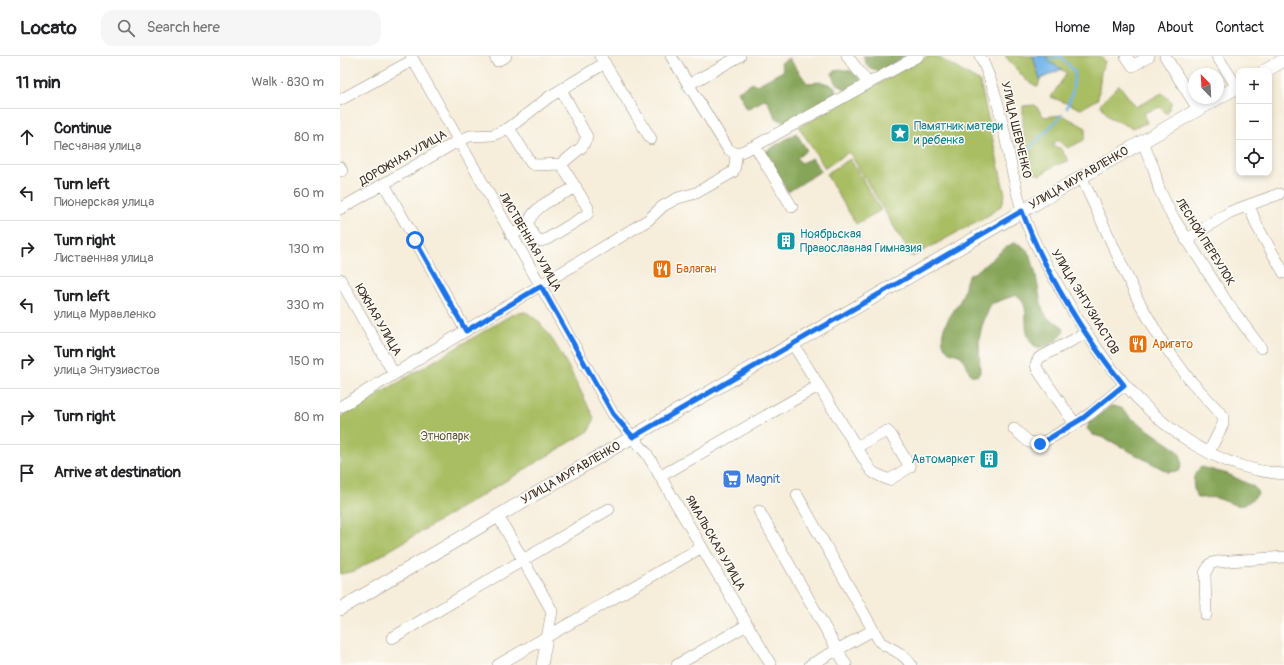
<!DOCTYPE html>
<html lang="en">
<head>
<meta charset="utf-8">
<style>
	:root { --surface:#fff; --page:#f6f6f6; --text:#202124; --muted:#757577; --line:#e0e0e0 }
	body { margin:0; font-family:Pangolin,sans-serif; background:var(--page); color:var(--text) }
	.controls { position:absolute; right:12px; top:12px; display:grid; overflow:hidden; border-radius:8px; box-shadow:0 2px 6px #0003 }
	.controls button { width:36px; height:36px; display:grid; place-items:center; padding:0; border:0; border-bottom:1px solid var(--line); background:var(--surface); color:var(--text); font:20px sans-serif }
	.compass { position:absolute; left:848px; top:12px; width:36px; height:36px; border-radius:50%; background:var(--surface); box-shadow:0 2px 6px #0003; rotate:336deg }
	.stop { position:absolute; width:12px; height:12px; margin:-9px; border:3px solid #1a73e8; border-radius:50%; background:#fff }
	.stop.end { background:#1a73e8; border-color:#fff; box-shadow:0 1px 4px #0008 }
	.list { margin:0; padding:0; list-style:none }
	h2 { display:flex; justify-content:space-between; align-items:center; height:52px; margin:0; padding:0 16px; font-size:17px }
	h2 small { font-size:13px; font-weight:400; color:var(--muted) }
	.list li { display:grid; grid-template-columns:26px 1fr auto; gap:12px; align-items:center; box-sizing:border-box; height:56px; padding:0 16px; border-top:1px solid var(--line) }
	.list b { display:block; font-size:15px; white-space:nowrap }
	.list p { margin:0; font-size:13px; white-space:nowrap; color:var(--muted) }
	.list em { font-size:13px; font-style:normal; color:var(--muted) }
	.icon { flex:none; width:22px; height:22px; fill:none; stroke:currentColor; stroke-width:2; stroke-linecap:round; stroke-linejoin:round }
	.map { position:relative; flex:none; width:944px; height:609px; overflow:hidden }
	header { display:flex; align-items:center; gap:24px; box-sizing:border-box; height:56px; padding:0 20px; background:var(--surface); border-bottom:1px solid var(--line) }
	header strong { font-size:19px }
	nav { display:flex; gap:22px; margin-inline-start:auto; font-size:14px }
	.search { width:280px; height:36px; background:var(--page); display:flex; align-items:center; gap:10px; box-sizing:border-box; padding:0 14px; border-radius:12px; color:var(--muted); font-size:15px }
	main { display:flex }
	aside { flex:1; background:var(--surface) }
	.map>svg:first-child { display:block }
	.green { fill:#a9be63; stroke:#727440 }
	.forest { fill:#86a559; stroke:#60683c }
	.water { fill:#76b7ea; stroke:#587084 }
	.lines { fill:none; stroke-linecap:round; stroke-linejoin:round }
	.stream { stroke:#76b7ea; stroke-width:2.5 }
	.minor-casing { stroke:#988c7c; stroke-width:12 }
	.major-casing { stroke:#988c7c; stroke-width:14 }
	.minor { stroke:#fff; stroke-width:11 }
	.major { stroke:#fff; stroke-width:13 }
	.route { stroke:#1a73e8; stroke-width:5 }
	.labels { text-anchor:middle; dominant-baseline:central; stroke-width:3; stroke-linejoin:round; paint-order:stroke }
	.culture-label { font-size:12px; fill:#0d838f; stroke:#fdfcf7; text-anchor:start }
	.street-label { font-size:12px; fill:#3b2a1e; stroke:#fdfcf7 }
	.food-label { font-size:12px; fill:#c56008; stroke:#fdfcf7; text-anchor:start }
	.park-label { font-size:12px; fill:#5c5633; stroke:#fdfcf7 }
	.shop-label { font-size:12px; fill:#366cbe; stroke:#fdfcf7; text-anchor:start }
</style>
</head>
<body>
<header>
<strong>Locato</strong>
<div class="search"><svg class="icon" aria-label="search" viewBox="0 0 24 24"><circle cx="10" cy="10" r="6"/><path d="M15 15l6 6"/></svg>Search here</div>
<nav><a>Home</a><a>Map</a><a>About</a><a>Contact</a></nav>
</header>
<main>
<aside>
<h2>11 min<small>Walk · 830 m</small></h2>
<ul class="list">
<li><svg class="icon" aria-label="ahead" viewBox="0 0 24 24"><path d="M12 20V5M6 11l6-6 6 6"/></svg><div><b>Continue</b><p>Песчаная улица</p></div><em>80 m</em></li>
<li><svg class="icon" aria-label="left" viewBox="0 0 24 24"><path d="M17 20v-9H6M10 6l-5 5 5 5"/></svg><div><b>Turn left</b><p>Пионерская улица</p></div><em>60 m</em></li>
<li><svg class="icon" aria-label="right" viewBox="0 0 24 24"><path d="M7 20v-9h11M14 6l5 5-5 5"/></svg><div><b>Turn right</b><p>Лиственная улица</p></div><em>130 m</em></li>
<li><svg class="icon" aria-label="left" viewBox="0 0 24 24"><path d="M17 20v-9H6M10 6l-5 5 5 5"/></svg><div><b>Turn left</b><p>улица Муравленко</p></div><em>330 m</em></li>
<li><svg class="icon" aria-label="right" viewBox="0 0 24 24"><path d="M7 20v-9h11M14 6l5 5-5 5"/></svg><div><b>Turn right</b><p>улица Энтузиастов</p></div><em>150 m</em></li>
<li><svg class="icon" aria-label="right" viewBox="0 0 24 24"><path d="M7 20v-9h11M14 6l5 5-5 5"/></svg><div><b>Turn right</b></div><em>80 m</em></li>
<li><svg class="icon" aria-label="arrive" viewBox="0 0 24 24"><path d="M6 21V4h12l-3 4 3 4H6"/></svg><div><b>Arrive at destination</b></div></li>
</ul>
</aside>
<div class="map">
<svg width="944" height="609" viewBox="0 0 944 609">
	<rect width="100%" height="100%" fill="#fdfcf7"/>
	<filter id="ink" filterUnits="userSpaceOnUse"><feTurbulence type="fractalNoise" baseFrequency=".025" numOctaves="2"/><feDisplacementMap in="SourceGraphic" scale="8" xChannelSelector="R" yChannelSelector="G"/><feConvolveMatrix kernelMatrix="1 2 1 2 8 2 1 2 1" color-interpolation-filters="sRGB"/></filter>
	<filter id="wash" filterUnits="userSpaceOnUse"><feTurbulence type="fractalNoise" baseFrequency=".012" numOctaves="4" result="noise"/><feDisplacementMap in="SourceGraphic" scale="16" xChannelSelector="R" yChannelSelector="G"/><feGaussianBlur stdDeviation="0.9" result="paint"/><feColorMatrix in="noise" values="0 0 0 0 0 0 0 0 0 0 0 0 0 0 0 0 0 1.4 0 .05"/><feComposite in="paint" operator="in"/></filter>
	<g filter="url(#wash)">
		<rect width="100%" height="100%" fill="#f6edda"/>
		<path class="green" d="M589 0H596L640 26 665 139 662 149 649 159 572 201 509 96 485 112 459 71Z
			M665 0H693L700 23 698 31 686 24Z
			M707 0H761L765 6 761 16 758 43 741 53 711 41 727 17 707 5Z
			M779 29 796 51 822 37 832 46 827 58 820 51 804 57 807 67 792 72 769 61 760 48Z
			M695 49 704 61 722 59 746 72 744 84 728 92 717 84 712 90 720 92 729 105 715 109 700 119 687 113 691 96 683 82V50Z
			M510 103 541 154 516 168 486 118Z
			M185 256C210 265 241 337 254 362L249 375 15 515 0 518V361L173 258Z"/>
		<path class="forest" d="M523 0H565L539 16 527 10Z
			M449 2 467 27 482 26 494 30 498 39 446 67 436 62 426 43 407 53 398 35 413 27 417 29 443 15 441 7Z
			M499 13 511 15 522 24 506 34C499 29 493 26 492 17Z
			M456 77 467 94 457 102 461 107 472 102 481 115 448 136 425 96Z
			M673 187C700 188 695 241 705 258 710 268 721 264 724 275 719 285 707 293 695 291 693 288 690 285 688 280 683 267 691 247 676 239L651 248 642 270 639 284 640 317 637 320 631 319 622 301C617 297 610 298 606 293 594 275 615 256 622 241 625 234 625 227 628 220 645 212 656 197 673 187Z
			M770 350C780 350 784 354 790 361L836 393C842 401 844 406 839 415L828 416 765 382 753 379 747 373 749 367Z
			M861 411 888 418 914 431 917 435 918 438C899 457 897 448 876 442 870 441 863 442 857 442 852 430 851 419 861 411Z"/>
		<path class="water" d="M693 0H707V5L722 13 700 23Z"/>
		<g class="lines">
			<path class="stream" d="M707 5 720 0 735 16 732 37 727 52
				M685 97 722 59"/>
		</g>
	</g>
	<g filter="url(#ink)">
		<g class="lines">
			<defs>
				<path id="minor" d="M71 0 273 358 307 398 431 609
					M155 0 157 5 166 0
					M260 0 311 83
					M331 0 388 93 396 98 415 90 578 0
					M507 0 528 27
					M640 0C665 49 666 103 682 154 690 181 705 206 719 231 766 317 837 410 944 418
					M786 0 793 10 809 0
					M825 0 858 53
					M877 0 897 31
					M348 29 400 0
					M0 44 73 4
					M169 72 209 41 265 7
					M802 85 814 113 819 133 831 158 886 245 921 292
					M415 90 452 151
					M221 108 242 91 247 81 221 34
					M0 111 2 115
					M741 120 798 244 824 289 849 323 883 360V368L869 396
					M44 128 126 275
					M909 149 939 138
					M0 153 118 85 130 80 153 79 169 72 191 107 195 109 221 108 248 152V157L245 160 207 183 201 185 196 182 188 170
					M171 179 188 170C191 149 219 141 236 131
					M846 184 890 156 909 149 917 170 944 217
					M0 223 54 318
					M746 277 699 302 696 308 697 313 735 368 751 357 784 329
					M453 288 530 413 534 417 549 424 570 411 551 379 547 375 516 391
					M0 351 308 164 323 150 338 142 356 137 393 116 395 110 396 98
					M674 373 689 386 700 388 735 368
					M321 420 478 330
					M457 439 540 586C552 594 563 596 571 609
					M419 455 506 609
					M158 460 212 555 202 609
					M866 559 865 517 870 508 876 506 944 501
					M52 582 269 453
					M158 609 362 491
					M337 609 407 569
					M470 609 533 574"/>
				<path id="major" d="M925 15 944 4
					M878 42 899 30
					M0 553 311 370 878 42"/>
			</defs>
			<use href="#minor" class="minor-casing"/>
			<use href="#major" class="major-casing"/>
			<use href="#minor" class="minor"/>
			<use href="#major" class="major"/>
		</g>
	</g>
	<g class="lines" filter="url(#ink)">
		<path class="route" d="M75 184 126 275 201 230 273 358 293 381 682 155C704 214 744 281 784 329L743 362 700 388"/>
	</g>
	<defs>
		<symbol id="sight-square" viewBox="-11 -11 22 22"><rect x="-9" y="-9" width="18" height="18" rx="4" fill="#0f9aa8" stroke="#fdfcf7"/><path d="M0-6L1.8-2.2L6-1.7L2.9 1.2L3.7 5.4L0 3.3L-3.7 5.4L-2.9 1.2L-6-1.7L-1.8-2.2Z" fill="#fff"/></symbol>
		<symbol id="building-square" viewBox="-11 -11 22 22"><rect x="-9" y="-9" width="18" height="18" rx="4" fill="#0f9aa8" stroke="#fdfcf7"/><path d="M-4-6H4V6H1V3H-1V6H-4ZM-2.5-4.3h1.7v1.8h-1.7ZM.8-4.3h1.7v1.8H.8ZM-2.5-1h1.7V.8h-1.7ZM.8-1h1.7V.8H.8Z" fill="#fff"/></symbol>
		<symbol id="restaurant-square" viewBox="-11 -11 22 22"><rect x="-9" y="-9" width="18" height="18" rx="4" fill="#e8710a" stroke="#fdfcf7"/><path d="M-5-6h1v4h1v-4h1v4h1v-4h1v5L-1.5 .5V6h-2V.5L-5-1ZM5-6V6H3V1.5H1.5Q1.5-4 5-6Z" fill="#fff"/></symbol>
		<symbol id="supermarket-square" viewBox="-11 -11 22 22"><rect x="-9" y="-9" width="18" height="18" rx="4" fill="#3f7fe0" stroke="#fdfcf7"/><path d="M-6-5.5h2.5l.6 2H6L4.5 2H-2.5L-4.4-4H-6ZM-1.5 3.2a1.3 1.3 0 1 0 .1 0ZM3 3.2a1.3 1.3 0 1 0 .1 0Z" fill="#fff"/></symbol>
	</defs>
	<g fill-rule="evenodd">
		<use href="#sight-square" x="549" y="66" width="22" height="22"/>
		<use href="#building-square" x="435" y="174" width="22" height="22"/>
		<use href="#restaurant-square" x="311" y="202" width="22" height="22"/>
		<use href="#restaurant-square" x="787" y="277" width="22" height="22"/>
		<use href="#building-square" x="638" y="392" width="22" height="22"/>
		<use href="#supermarket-square" x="381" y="412" width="22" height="22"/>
	</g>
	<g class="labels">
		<g class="culture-label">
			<text x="574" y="70">Памятник матери<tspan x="574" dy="14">и ребенка</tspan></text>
			<text x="460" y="178">Ноябрьская<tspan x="460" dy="14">Православная Гимназия</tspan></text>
			<text x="635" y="403" text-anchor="end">Автомаркет</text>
		</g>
		<g class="street-label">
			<text transform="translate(676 74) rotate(77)">УЛИЦА ШЕВЧЕНКО</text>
			<text transform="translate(63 102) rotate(-30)">ДОРОЖНАЯ УЛИЦА</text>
			<text transform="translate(739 122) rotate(-30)">УЛИЦА МУРАВЛЕНКО</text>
			<text transform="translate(190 186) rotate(60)">ЛИСТВЕННАЯ УЛИЦА</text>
			<text transform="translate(865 186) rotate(58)">ЛЕСНОЙ ПЕРЕУЛОК</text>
			<text transform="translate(745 246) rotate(59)">УЛИЦА ЭНТУЗИАСТОВ</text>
			<text transform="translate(38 264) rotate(60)">ЮЖНАЯ УЛИЦА</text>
			<text transform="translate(231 417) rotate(-30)">УЛИЦА МУРАВЛЕНКО</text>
			<text transform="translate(375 487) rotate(60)">ЯМАЛЬСКАЯ УЛИЦА</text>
		</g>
		<g class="food-label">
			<text x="336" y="213">Балаган</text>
			<text x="812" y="288">Аригато</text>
		</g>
		<g class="park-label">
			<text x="105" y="380">Этнопарк</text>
		</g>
		<g class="shop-label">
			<text x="406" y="423">Magnit</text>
		</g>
	</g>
</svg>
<div class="controls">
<button>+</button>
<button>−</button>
<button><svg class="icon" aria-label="locate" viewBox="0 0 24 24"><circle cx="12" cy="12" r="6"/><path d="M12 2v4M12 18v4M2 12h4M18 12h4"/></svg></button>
</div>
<svg class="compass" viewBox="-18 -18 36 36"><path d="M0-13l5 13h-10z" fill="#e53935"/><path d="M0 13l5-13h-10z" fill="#757577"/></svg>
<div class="stop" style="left:75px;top:184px"></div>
<div class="stop end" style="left:700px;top:388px"></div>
</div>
</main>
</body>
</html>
